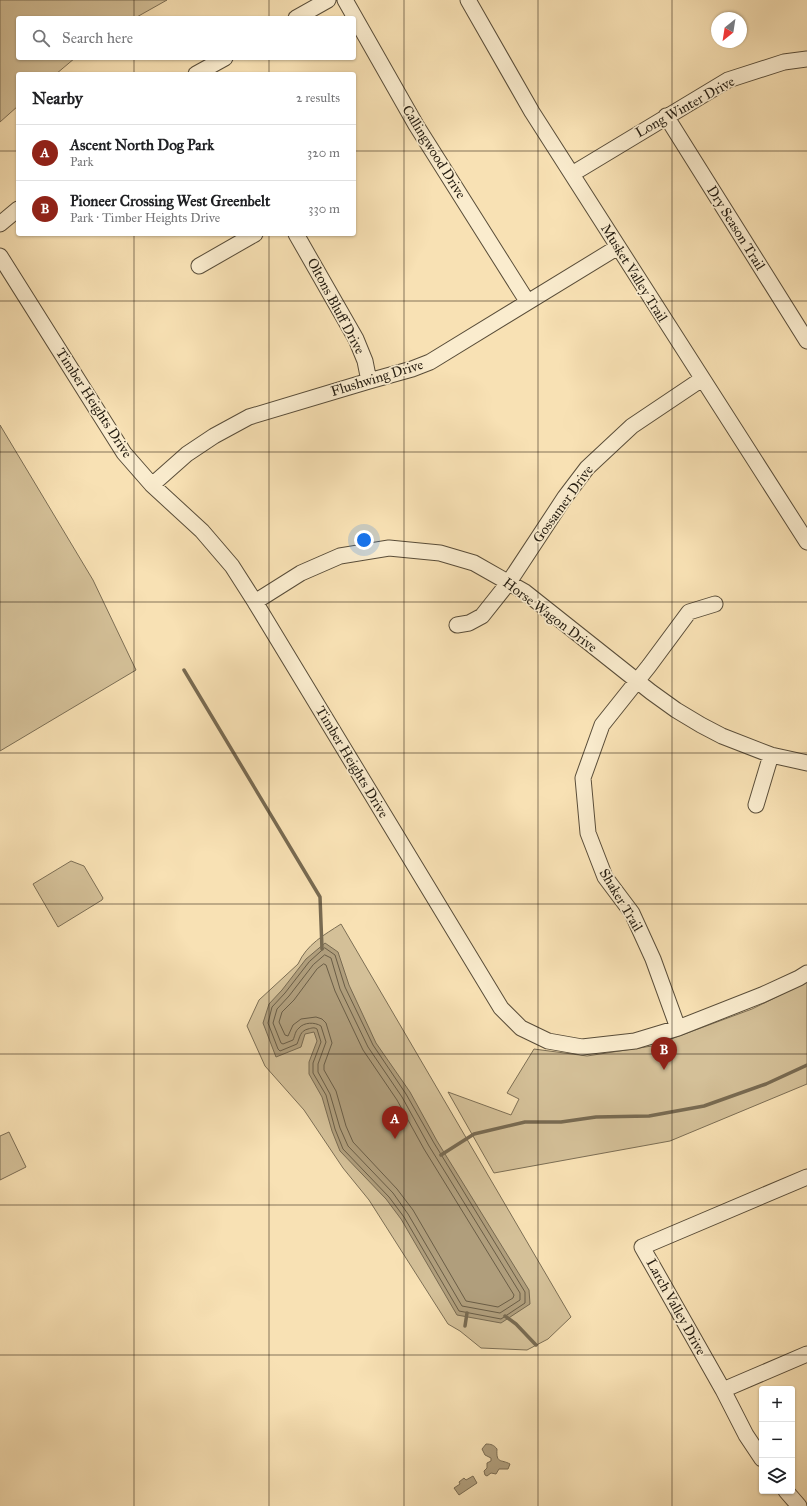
<!DOCTYPE html>
<html lang="en">
<head>
<meta charset="utf-8">
<style>
	:root { --surface:#fff; --page:#f6f6f6; --text:#202124; --muted:#757577; --line:#e0e0e0; --accent:#8f2418 }
	body { margin:0; font-family:"IM FELL Great Primer",serif; background:var(--page); color:var(--text) }
	.controls { position:absolute; right:12px; bottom:12px; display:grid; overflow:hidden; border-radius:4px; box-shadow:0 1px 3px #0004 }
	.controls button { width:36px; height:36px; display:grid; place-items:center; padding:0; border:0; border-bottom:1px solid var(--line); background:var(--surface); color:var(--text); font:20px sans-serif }
	.compass { position:absolute; left:711px; top:12px; width:36px; height:36px; border-radius:50%; background:var(--surface); box-shadow:0 1px 3px #0004; rotate:210deg }
	.you { position:absolute; left:364px; top:540px; width:14px; height:14px; margin:-10px; border:3px solid #fff; border-radius:50%; background:#1a73e8; box-shadow:0 0 0 6px #1a73e833 }
	.badge { display:grid; place-items:center; width:26px; height:26px; border-radius:50%; background:var(--accent); color:#fff; font-size:13px; font-weight:700 }
	.pin { position:absolute; translate:-50% -33px; filter:drop-shadow(0 1px 2px #0008) }
	.pin::after { content:''; position:absolute; top:21px; width:14px; height:12px; background:inherit; clip-path:polygon(0 0,100% 0,50% 100%) }
	.list { margin:0; padding:0; list-style:none }
	h2 { display:flex; justify-content:space-between; align-items:center; height:52px; margin:0; padding:0 16px; font-size:17px }
	h2 small { font-size:13px; font-weight:400; color:var(--muted) }
	.list li { display:grid; grid-template-columns:26px 1fr auto; gap:12px; align-items:center; box-sizing:border-box; height:56px; padding:0 16px; border-top:1px solid var(--line) }
	.list b { display:block; font-size:15px; white-space:nowrap }
	.list p { margin:0; font-size:13px; white-space:nowrap; color:var(--muted) }
	.list em { font-size:13px; font-style:normal; color:var(--muted) }
	.icon { flex:none; width:22px; height:22px; fill:none; stroke:currentColor; stroke-width:2; stroke-linecap:round; stroke-linejoin:round }
	.map { position:relative; flex:none; width:807px; height:1506px; overflow:hidden }
	.search { position:absolute; background:var(--surface); box-shadow:0 1px 3px #0004; left:16px; top:16px; width:340px; height:44px; display:flex; align-items:center; gap:10px; box-sizing:border-box; padding:0 14px; border-radius:4px; color:var(--muted); font-size:15px }
	.panel { position:absolute; background:var(--surface); box-shadow:0 1px 3px #0004; left:16px; top:72px; width:340px; height:164px; border-radius:4px }
	.map>svg:first-child { display:block }
	.green { fill:#d4c098; stroke:#7c6e54 }
	.water { fill:#b09e7c; stroke:#786a51 }
	.lines { fill:none; stroke-linecap:round; stroke-linejoin:round }
	.shore { stroke:#6a5d46; stroke-width:1 }
	.stream { stroke:#786a51; stroke-width:3.5 }
	.street-casing { stroke:#594d39; stroke-width:17 }
	.street { stroke:#faecce; stroke-width:15 }
	.grid { fill:none; stroke:#241c10; stroke-width:1; stroke-opacity:0.55 }
	.labels { text-anchor:middle; dominant-baseline:central; stroke-width:3.5; stroke-linejoin:round; paint-order:stroke }
	.street-label { font-size:14px; fill:#241c10; stroke:#faecce }
</style>
</head>
<body>
<div class="map">
<svg width="807" height="1506" viewBox="0 0 807 1506">
	<rect width="100%" height="100%" fill="#f8e1b4"/>
	<filter id="stains"><feTurbulence type="fractalNoise" baseFrequency=".005" numOctaves="4"/><feColorMatrix values="0 0 0 0 .2 0 0 0 0 .09 0 0 0 0 .02 0 0 0 .5 -.17"/></filter>
	<radialGradient id="worn" r=".72"><stop offset=".6" stop-color="#630" stop-opacity="0"/><stop offset="1" stop-color="#630" stop-opacity=".3"/></radialGradient>
	<path class="green" d="M0 0H167L135 18H18V58H75L56 74H18V106L0 122Z
		M0 425 93 580 136 670 0 751Z
		M71 861 84 866 103 898 102 900 58 927 33 884Z
		M341 924 571 1317 548 1339 527 1350 481 1348 460 1331 448 1324 369 1200 343 1168 304 1110 265 1066 247 1026 259 1000 298 964C307 944 324 935 341 924Z
		M807 982V1084L670 1141 494 1173 448 1092 511 1115 519 1099 507 1093 534 1049 587 1056 652 1046 752 1009Z
		M9 1132 26 1167 0 1180V1136Z"/>
	<path class="water" d="M325 943 338 952 349 985 376 1043 410 1092 437 1141 529 1290 530 1304 501 1323 457 1315 401 1219 386 1199 340 1151 332 1131 322 1097 309 1074V1062L317 1041 314 1032 305 1034 301 1047 276 1057 263 1023 269 1004 282 990 306 959Z
		M486 1444C491 1444 494 1445 497 1449 496 1464 501 1459 510 1464L508 1469H499L496 1474 491 1473 487 1476 485 1475 484 1471 487 1468V1463L491 1461V1458L485 1455 482 1449Z
		M473 1476 477 1483 459 1495 454 1488 460 1484 459 1482 464 1478 466 1480Z"/>
	<g class="lines">
		<path class="shore" d="M325 948 335 955 345 987 373 1045 406 1094 434 1143 525 1292V1303L501 1319 459 1311 404 1217 389 1197 343 1149 335 1129 326 1095 313 1073V1063L321 1042 317 1029C314 1027 312 1028 308 1029 300 1031 300 1037 297 1044L280 1051 278 1049 268 1023 272 1007 285 993 309 962Z
			M325 955 331 958 340 989 368 1047 402 1097 429 1146 520 1293V1300L500 1313 462 1306 408 1214 393 1193 348 1146 340 1128 330 1094 318 1072V1064L326 1042 321 1026C315 1022 304 1022 299 1028 295 1031 295 1036 293 1040L283 1044 281 1043 273 1023 277 1009 289 996 313 965Z
			M324 964 326 965 335 991 363 1050 397 1100 424 1149 514 1295 513 1298 498 1307 466 1301 413 1210 397 1189 353 1142 346 1126 336 1091 324 1070V1065L332 1043 326 1023 322 1019 316 1017 301 1019 293 1025 288 1036 285 1035 279 1022 282 1012 294 1000 317 969Z"/>
		<path class="stream" d="M184 670 320 897 322 949
			M441 1155 474 1134 525 1122H561L596 1117 649 1116 704 1106 766 1084 807 1065
			M505 1316 516 1324 536 1345
			M465 1326 467 1313"/>
		<defs>
			<path id="street" d="M345 0 416 125 527 301
				M468 0 532 112 807 542
				M296 18 328 0
				M196 74 225 58
				M666 116 807 341
				M572 174 728 80 784 62 807 59
				M0 224 18 209
				M296 234 356 339 365 361 369 381
				M0 256 124 453 152 485 202 531 232 566 255 602 501 1008 521 1028 548 1041 582 1047 635 1041 678 1028 762 995 799 978 807 973
				M199 266 255 234
				M152 485 187 454 214 436 249 417 369 381 412 369 430 362 618 247
				M255 602 301 573 340 556 389 548 440 553 474 563 525 592 651 692 676 710 701 725 722 736 771 755 807 763
				M457 625 469 623 482 616 509 582 565 497 587 468 632 426 702 379
				M756 805 771 755
				M678 1028 653 959 632 913 605 877 588 833 583 778 602 725 649 666 689 612 715 604
				M723 1390 807 1354
				M762 1459 746 1435 723 1390 642 1247 807 1177
				M786 1491 799 1506"/>
		</defs>
		<use href="#street" class="street-casing"/>
		<use href="#street" class="street"/>
	</g>
	<path class="grid" d="M134 0V18M269 0V18M404 0V1506M538 0V1506M672 0V1506M134 58V74M269 58V74M0 151H18M354 151H807M134 234V1506M269 234V1506M0 301H807M0 452H807M0 602H807M0 753H807M0 904H807M0 1054H807M0 1205H807M0 1355H807"/>
	<g class="labels">
		<g class="street-label">
			<text transform="translate(685 107) rotate(-29)">Long Winter Drive</text>
			<text transform="translate(434 152) rotate(58)">Callingwood Drive</text>
			<text transform="translate(736 228) rotate(58)">Dry Season Trail</text>
			<text transform="translate(634 273) rotate(58)">Musket Valley Trail</text>
			<text transform="translate(336 306) rotate(62)">Oltons Bluff Drive</text>
			<text transform="translate(377 378) rotate(-17)">Flushwing Drive</text>
			<text transform="translate(94 403) rotate(57)">Timber Heights Drive</text>
			<text transform="translate(563 504) rotate(-54)">Gossamer Drive</text>
			<text transform="translate(550 615) rotate(37)">Horse Wagon Drive</text>
			<text transform="translate(352 762) rotate(59)">Timber Heights Drive</text>
			<text transform="translate(621 900) rotate(59)">Shaker Trail</text>
			<text transform="translate(676 1307) rotate(61)">Larch Valley Drive</text>
		</g>
	</g>
	<rect width="100%" height="100%" filter="url(#stains)"/>
	<rect width="100%" height="100%" fill="url(#worn)"/>
</svg>
<div class="controls">
<button>+</button>
<button>−</button>
<button><svg class="icon" aria-label="layers" viewBox="0 0 24 24"><path d="M12 4l9 5-9 5-9-5zM3 14l9 5 9-5"/></svg></button>
</div>
<svg class="compass" viewBox="-18 -18 36 36"><path d="M0-13l5 13h-10z" fill="#e53935"/><path d="M0 13l5-13h-10z" fill="#757577"/></svg>
<div class="you"></div>
<div class="pin badge" style="left:395px;top:1139px">A</div>
<div class="pin badge" style="left:664px;top:1070px">B</div>
<div class="search"><svg class="icon" aria-label="search" viewBox="0 0 24 24"><circle cx="10" cy="10" r="6"/><path d="M15 15l6 6"/></svg>Search here</div>
<section class="panel">
<h2>Nearby<small>2 results</small></h2>
<ul class="list">
<li><span class="badge">A</span><div><b>Ascent North Dog Park</b><p>Park</p></div><em>320 m</em></li>
<li><span class="badge">B</span><div><b>Pioneer Crossing West Greenbelt</b><p>Park · Timber Heights Drive</p></div><em>330 m</em></li>
</ul>
</section>
</div>
</body>
</html>
